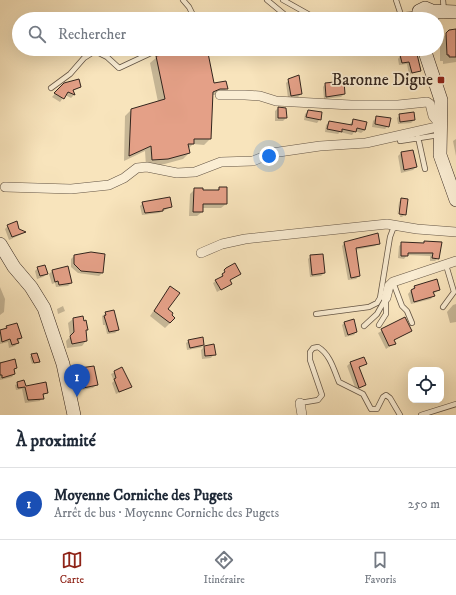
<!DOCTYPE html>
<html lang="fr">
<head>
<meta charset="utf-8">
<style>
	:root { --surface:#fff; --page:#f2f2f3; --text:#1f2937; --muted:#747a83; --line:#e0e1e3; --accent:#8f2418 }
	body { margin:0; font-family:"IM FELL DW Pica",serif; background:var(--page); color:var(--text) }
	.controls { position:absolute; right:12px; bottom:12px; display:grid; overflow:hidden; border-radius:8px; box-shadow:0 4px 16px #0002 }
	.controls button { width:36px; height:36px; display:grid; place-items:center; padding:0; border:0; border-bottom:1px solid var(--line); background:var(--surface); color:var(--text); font:20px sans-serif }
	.you { position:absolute; left:269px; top:156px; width:14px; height:14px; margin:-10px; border:3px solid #fff; border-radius:50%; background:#1a73e8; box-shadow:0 0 0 6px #1a73e833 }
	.badge { display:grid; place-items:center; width:26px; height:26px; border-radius:50%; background:var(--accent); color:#fff; font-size:13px; font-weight:700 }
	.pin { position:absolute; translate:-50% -33px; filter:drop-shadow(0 1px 2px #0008) }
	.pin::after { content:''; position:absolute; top:21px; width:14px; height:12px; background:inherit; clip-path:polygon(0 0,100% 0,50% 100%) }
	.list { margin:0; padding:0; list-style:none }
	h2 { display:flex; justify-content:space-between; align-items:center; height:52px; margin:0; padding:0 16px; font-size:17px }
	h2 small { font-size:13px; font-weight:400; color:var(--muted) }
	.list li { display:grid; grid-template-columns:26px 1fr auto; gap:12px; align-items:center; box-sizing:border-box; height:72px; padding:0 16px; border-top:1px solid var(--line) }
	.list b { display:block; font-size:15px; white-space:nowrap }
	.list p { margin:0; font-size:13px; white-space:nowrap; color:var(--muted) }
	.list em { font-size:13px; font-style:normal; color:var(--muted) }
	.icon { flex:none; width:22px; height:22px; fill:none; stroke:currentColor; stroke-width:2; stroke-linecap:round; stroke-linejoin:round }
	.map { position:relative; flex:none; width:456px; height:415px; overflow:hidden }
	.search { position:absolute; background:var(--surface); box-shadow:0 4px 16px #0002; left:12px; right:12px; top:12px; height:44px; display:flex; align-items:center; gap:10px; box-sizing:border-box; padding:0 14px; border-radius:22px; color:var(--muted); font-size:15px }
	.sheet { height:124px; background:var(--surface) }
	nav { display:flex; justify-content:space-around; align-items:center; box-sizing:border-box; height:56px; border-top:1px solid var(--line); background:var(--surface); font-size:11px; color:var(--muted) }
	nav a { display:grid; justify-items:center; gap:2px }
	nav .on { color:var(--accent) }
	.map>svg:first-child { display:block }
	.shadow { fill:#0003 }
	.building { fill:#e4a087; stroke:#33251d }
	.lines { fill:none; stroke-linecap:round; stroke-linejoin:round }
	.lane-casing { stroke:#645545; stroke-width:6 }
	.street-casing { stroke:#645545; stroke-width:10 }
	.secondary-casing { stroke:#33251d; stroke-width:14 }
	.lane { stroke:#faedd3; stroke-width:4.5 }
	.street { stroke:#faedd3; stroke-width:9 }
	.secondary { stroke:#faedd3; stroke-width:13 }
	.poi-dot { fill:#8f2418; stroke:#faedd3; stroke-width:1.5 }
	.labels { text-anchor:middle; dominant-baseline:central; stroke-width:3.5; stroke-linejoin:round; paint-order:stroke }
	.poi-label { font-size:17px; fill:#33251d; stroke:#faedd3; text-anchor:end }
</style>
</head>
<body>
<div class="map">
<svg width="456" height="415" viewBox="0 0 456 415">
	<rect width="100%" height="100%" fill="#f8e4bc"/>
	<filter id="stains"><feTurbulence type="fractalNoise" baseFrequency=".005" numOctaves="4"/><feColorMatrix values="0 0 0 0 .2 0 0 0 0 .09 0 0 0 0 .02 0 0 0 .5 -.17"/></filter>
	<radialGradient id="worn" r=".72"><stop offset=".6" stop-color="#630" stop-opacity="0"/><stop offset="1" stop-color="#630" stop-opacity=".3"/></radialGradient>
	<path class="shadow" d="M456 30V62L443 64V61H440V41L449 31Z
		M416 55 420 70 409 75 407 64 399 65 398 59 400 56Z
		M199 56 213 85 226 89 220 95H213L210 139 204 145 193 144 188 149 189 153 183 159 161 165 146 166 145 151 124 161 125 116 131 110 158 102 150 63 157 57Z
		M289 80 301 94 298 97 288 98 286 83Z
		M64 84 80 87 73 91 74 95 71 98 65 95 60 102 52 97Z
		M325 84 344 94 341 97 324 99 323 87Z
		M278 108 286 118 283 121H275V111Z
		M308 111 320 119 317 123 304 120 305 114Z
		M400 115 414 120 411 123 398 124 397 118Z
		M377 117 388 126 385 129 372 127 373 121Z
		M353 121 365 130 361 133 355 131 352 135 340 132 338 134 325 132 326 125 329 122 349 125Z
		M456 139V156L453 141Z
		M401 153 416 167 413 170 401 173 398 156Z
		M219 188 226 204 221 208H202V212L197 216H189L190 194 195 189 202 191H216Z
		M402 199 405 214 402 217H400L402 201H400L397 216 399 202Z
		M143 203 171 207 159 213 142 215 140 206Z
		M8 226 19 230 24 233 9 240 5 229Z
		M345 242 379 243 375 246 355 250 359 276 356 279 348 280 342 246Z
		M402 243H441L438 258 435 261H430V256L407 255 404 259 398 258 399 246Z
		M74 256 102 273 99 276 78 273 71 267V259Z
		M311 256 324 273 321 276 310 277 308 259Z
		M38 268 47 274 43 277 37 279 35 271Z
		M227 268 231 284 217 292 213 283 220 278Z
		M52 271 71 283 68 286 56 287 55 283 52 284 49 274Z
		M436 280 439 290 433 294V296L431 299 411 304 408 294 414 287Z
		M0 287 5 299 4 312 0 315Z
		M170 287 167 309 170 323 165 328 150 316Z
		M456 304V322L450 323 447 312 453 305Z
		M63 306 65 311 58 314 57 309Z
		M106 313 118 330 115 333 107 334 105 325H103L102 316Z
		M82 317 87 329 85 331 86 341 82 346 67 348 66 341 70 337 68 323 73 319Z
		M405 318 411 331 393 341 395 343 386 349 378 333Z
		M345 322 356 332 354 335 345 337 342 325Z
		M7 327 21 338 15 346 9 348 8 342 0 344V331Z
		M189 341 203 345 201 347 213 345 214 354 211 358 202 359 201 350 204 347 187 350 186 343Z
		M32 355 39 361 32 364 30 357Z
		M14 360 16 367 13 370 14 374 12 377 0 380V362Z
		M350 363 365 364 359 368 364 385 356 390 347 366Z
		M80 369 96 385 93 388 80 390 77 372Z
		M121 369 131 387 116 394 112 383 114 381 111 374Z
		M24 381 25 387 47 393 42 396 40 401 25 403 22 389 16 390 15 385Z"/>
	<path class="building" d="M456 29V57H449V55H447L446 33 449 30Z
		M199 49 200 55 208 53 214 83 226 81 228 89H220L213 92 211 139H194V144H188L190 153 168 159 152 160 151 146 129 156 131 109 165 99 156 56Z
		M417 54 421 71 412 73 409 62 402 63 400 55Z
		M299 75 302 94 291 96 288 79Z
		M79 79 81 87 73 90 75 95 68 92 64 99 54 93 64 83Z
		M344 81 345 94 326 97 325 83Z
		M278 107 286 108 287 118H278Z
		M308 110 322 112 321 120 306 117Z
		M414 112 415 120 400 122 399 114Z
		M376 116 391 118 389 127 375 124Z
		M353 119 367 122 365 130 357 128 356 132 342 129V132L327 129 329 121 352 125Z
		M413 150 417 167 404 170 401 152Z
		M219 187H227V204H203V212H193L194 188H203V190H219Z
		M170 197 172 207 163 209V211L145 213 142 202Z
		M401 198 408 199 406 215 399 214Z
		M17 221 19 229 26 232 12 237 7 225Z
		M378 233 380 244 356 248 360 276 351 278 344 242Z
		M424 241 442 242 439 259 432 258 433 253H408V256H401V242L424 243Z
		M91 252 105 254 103 273 81 271 74 264V255Z
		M323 254 325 273 312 275 310 255Z
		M235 263 241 274 230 280 232 284 221 290 215 280 223 276 222 274 225 272 224 270 226 268Z
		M45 265 48 274 40 276 37 267Z
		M68 266 72 283 59 285 58 281 55 282 52 270Z
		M437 279 440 290 433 292 435 296 414 302 411 290 415 288 414 286Z
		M170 286 180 293 168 309 173 313 172 315 175 318 170 323 154 311Z
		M114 310 119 330 109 332 104 316 106 315 105 312Z
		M83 316 84 321 86 320 88 330H86L87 341 72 344 70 336 74 332 73 318Z
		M405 317 412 331 394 340 396 344 389 346 381 329Z
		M354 319 357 332 348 335 344 322Z
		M17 323 22 338 17 339 19 343 12 345 10 339 2 342 0 330 7 328 6 326Z
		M203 337 204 345 190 348 188 340Z
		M214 344 216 355 205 356 204 346Z
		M37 353 40 362 34 363 31 354Z
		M364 357 367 364 359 367 366 385 359 388 350 362Z
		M15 359 17 368 14 369 15 374 2 378V375H0V363Z
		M94 366 98 385 83 388 80 368Z
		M122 367 132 387 119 392 114 379 116 378 114 371Z
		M24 380 26 386 46 382 48 393 43 394 44 399 28 400 25 387 18 388 17 382Z"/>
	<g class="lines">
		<defs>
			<path id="lane" d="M183 0 189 7 195 19
				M267 0 290 19
				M283 0 317 19
				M396 0 401 15
				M443 0 444 11
				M359 19 417 14
				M51 88 70 74 84 58 95 51 107 57 119 68 151 53 168 49
				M418 137 425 169
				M400 141 439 135
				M393 282 402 306 407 311 412 323
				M443 307 454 292 446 265
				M316 314 369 307 377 303 380 298 390 237 393 229 398 227
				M379 325 386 314V298
				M364 326 377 314 386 298
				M300 403 318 400 322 395 310 360V352L313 348 318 347C330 354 334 370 339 382L363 394 371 409H377L383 397 386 395 390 398 400 415
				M421 415 456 404"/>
			<path id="street" d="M5 187 71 189 109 185 124 178 137 168 147 167 177 173 195 172 221 162 253 161 272 153 320 146 366 143 441 126 433 116 430 104 427 102 398 105H351L276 101 260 96 245 95H220
				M201 253 222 244 245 239 387 224 417 229 456 232
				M386 298 389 286 393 282 456 261
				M300 403 302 415"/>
			<path id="secondary" d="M432 11 456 12
				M418 19 419 11 425 8 432 11V19
				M424 49 441 100 440 155 456 200
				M0 244 14 267 31 287 44 308 63 364 74 415"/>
		</defs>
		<use href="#lane" class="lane-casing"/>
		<use href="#street" class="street-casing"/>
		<use href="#secondary" class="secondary-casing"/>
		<use href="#lane" class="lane"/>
		<use href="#street" class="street"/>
		<use href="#secondary" class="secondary"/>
	</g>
	<rect class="poi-dot" x="437" y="76" width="8" height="8" rx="2"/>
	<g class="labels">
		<g class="poi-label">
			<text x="433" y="80">Baronne Digue</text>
		</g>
	</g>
	<rect width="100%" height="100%" filter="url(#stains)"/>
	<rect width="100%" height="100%" fill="url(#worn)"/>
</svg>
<div class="controls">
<button><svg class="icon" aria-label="locate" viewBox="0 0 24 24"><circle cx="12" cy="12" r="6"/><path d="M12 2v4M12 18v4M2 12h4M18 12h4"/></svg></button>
</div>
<div class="you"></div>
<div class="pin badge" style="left:77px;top:397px;background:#1a4fb4">1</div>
<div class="search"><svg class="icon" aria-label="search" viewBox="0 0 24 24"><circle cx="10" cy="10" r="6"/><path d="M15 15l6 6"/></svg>Rechercher</div>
</div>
<section class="sheet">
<h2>À proximité<small></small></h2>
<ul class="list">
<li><span class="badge" style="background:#1a4fb4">1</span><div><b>Moyenne Corniche des Pugets</b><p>Arrêt de bus · Moyenne Corniche des Pugets</p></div><em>250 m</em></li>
</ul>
</section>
<nav>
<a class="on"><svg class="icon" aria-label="map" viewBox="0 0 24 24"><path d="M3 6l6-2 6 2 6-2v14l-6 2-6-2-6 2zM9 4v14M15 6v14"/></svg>Carte</a>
<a><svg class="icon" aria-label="directions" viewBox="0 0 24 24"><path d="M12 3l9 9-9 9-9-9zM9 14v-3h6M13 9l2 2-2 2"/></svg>Itinéraire</a>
<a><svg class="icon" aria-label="saved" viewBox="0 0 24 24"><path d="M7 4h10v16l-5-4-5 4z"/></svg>Favoris</a>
</nav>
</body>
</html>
